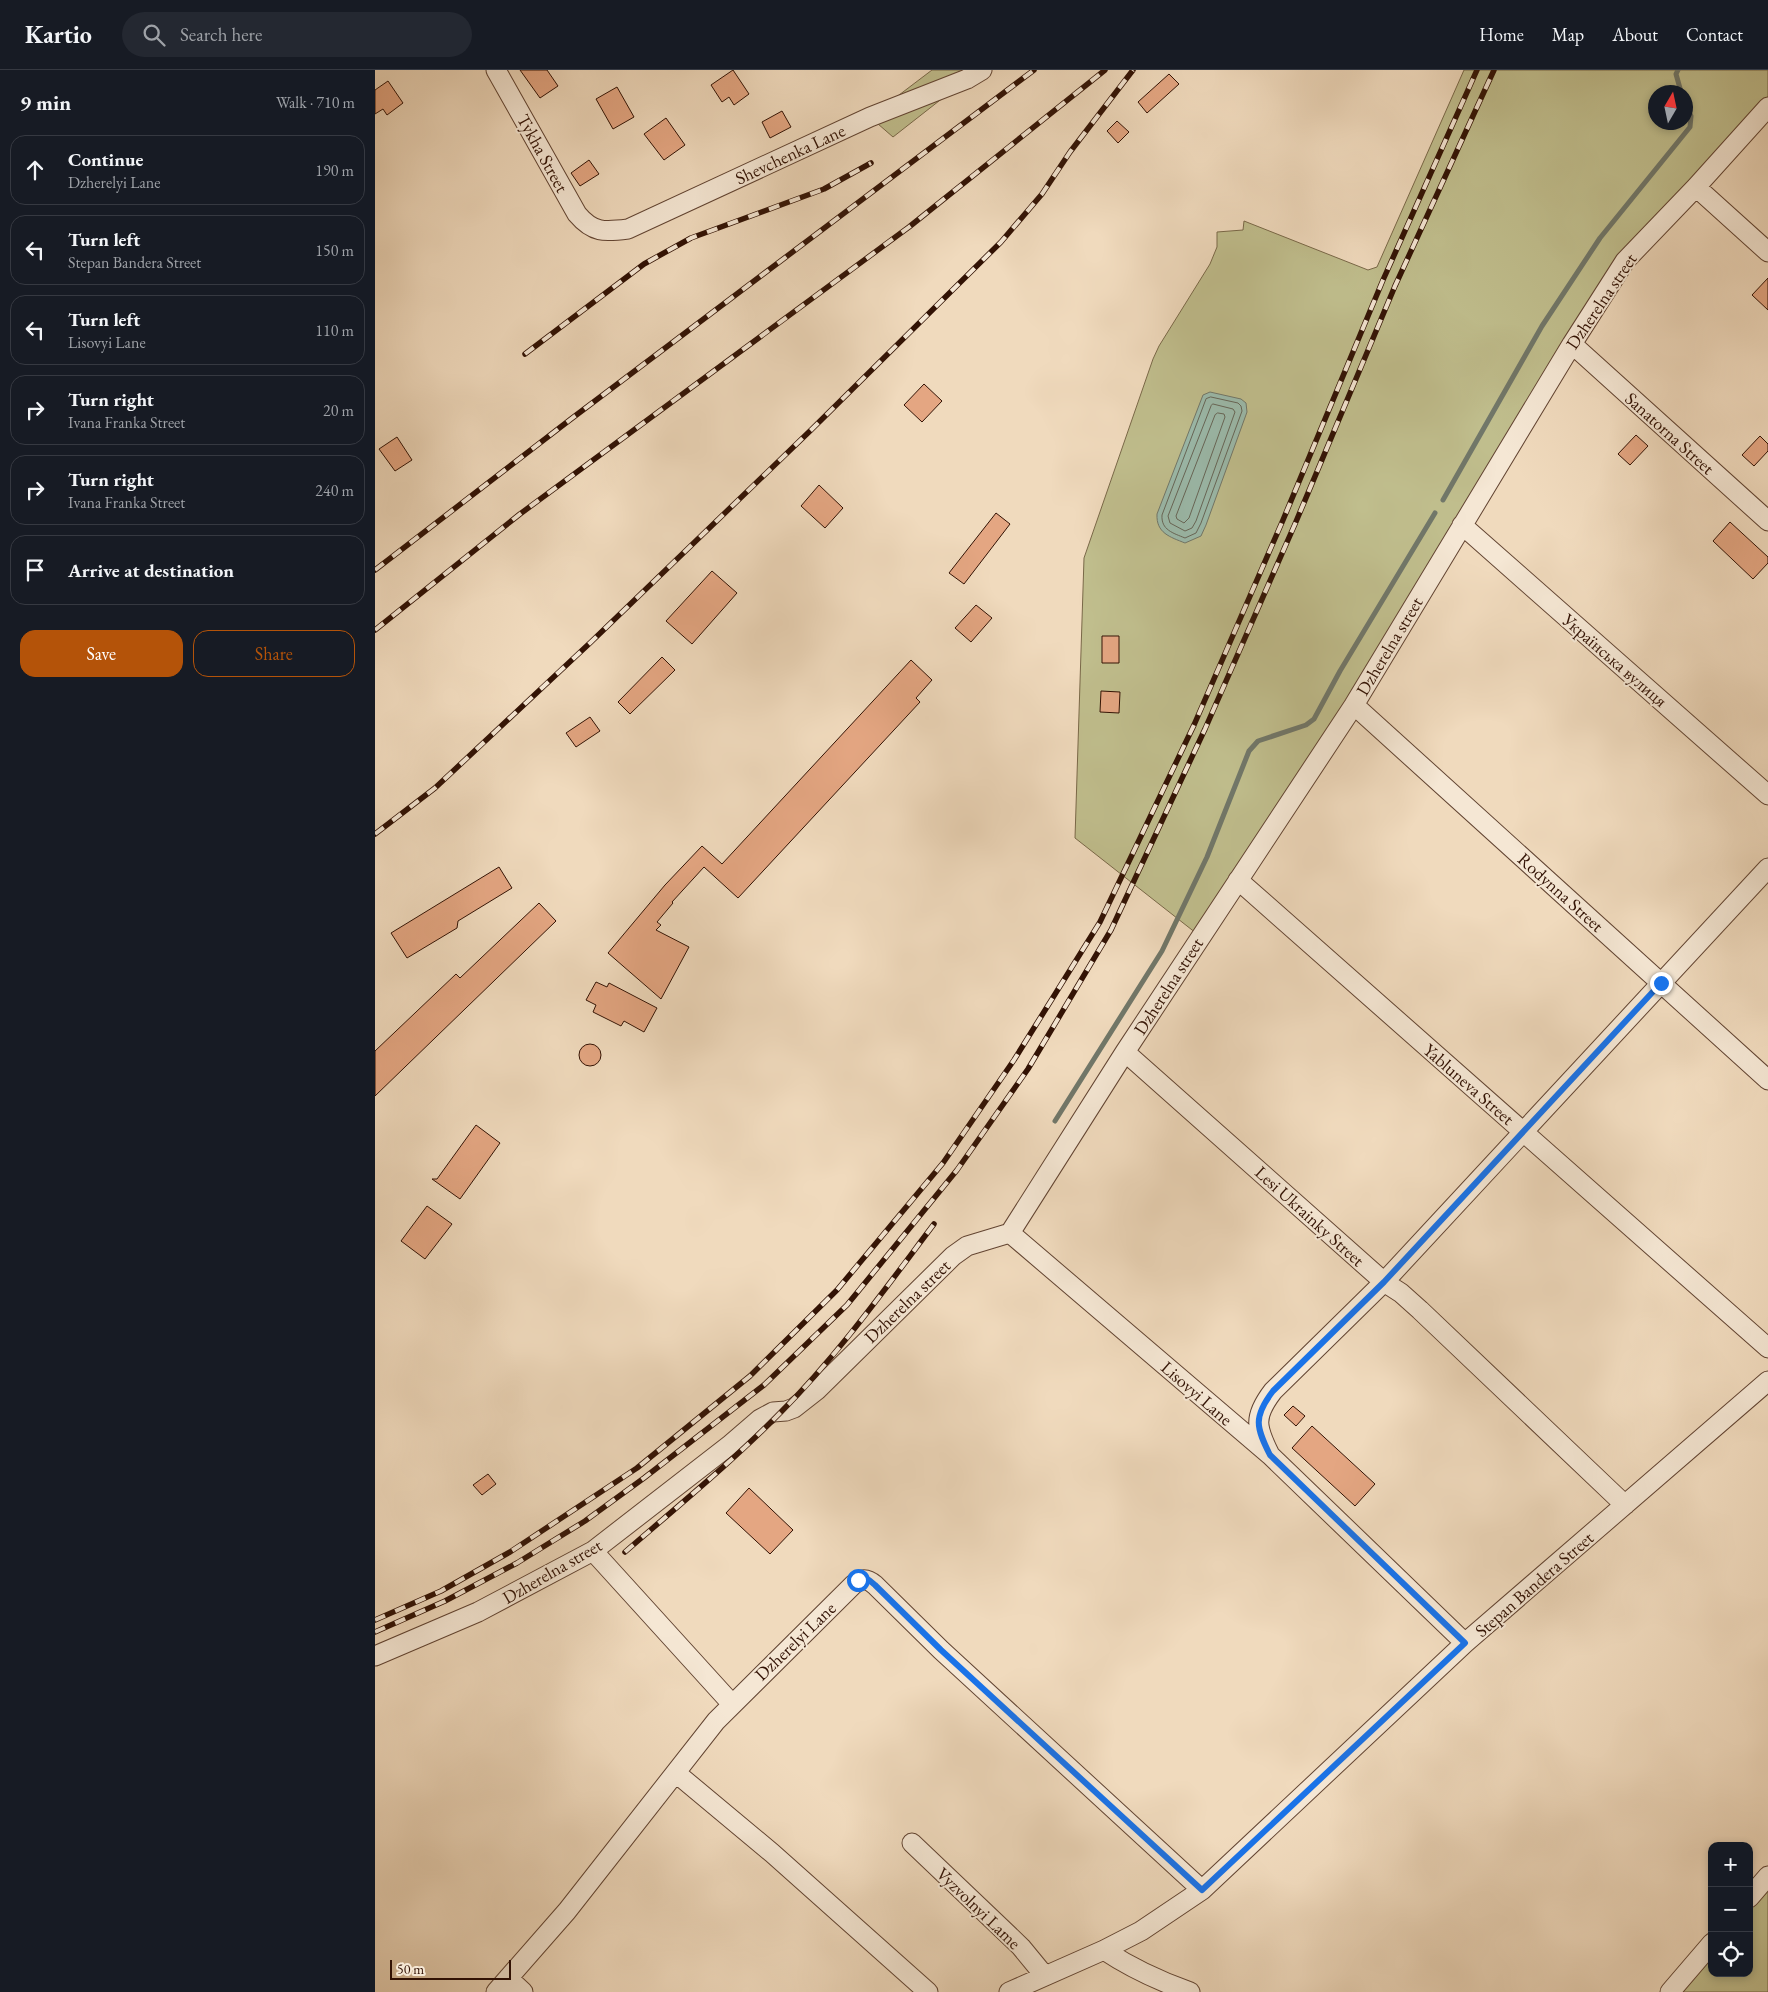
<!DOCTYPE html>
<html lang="en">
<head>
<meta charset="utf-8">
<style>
	:root { --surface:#171b24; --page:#242831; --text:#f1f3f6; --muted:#9ea1a6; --line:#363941; --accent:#b45309 }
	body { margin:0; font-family:"EB Garamond",serif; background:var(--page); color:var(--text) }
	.controls { position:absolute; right:15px; bottom:15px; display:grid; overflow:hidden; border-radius:10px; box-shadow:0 2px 8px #0003 }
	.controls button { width:45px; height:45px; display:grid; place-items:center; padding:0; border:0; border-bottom:1px solid var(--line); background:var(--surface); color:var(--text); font:25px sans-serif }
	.compass { position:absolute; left:1273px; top:15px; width:45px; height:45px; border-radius:50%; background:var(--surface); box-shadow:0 2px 8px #0003; rotate:9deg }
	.scale { position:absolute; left:15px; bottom:12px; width:121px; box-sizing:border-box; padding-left:5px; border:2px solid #321204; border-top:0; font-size:14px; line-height:18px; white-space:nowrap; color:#321204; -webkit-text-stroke:4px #f5e7d4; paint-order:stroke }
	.stop { position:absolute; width:15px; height:15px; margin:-11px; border:4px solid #1a73e8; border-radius:50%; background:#fff }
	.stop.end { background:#1a73e8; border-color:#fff; box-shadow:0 1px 5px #0008 }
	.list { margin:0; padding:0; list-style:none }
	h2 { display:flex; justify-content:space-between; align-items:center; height:65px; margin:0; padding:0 20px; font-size:21px }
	h2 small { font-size:16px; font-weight:400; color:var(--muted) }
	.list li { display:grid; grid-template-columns:32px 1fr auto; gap:15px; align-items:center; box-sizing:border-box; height:70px; margin:0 10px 10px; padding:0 10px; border:1px solid var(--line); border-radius:15px }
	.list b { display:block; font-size:19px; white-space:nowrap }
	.list p { margin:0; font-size:16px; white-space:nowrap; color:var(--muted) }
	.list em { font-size:16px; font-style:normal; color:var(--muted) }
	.actions { display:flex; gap:10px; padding:15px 20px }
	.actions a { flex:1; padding:11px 0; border:1px solid var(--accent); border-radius:15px; text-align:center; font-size:18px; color:var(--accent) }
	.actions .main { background:var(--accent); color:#fff }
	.icon { flex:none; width:28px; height:28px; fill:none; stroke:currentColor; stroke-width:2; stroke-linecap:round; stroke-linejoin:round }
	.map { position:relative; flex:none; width:1393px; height:1922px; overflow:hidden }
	header { display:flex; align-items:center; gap:30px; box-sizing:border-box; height:70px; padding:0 25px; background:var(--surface); border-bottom:1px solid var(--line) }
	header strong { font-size:24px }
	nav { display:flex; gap:28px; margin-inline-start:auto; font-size:18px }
	.search { width:350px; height:45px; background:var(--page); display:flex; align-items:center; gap:12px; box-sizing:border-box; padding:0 18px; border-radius:28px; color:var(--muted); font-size:19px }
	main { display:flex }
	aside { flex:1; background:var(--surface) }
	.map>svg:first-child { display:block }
	.green { fill:#c0be8d; stroke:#796848; fill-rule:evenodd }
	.water { fill:#9bbbac; stroke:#717769 }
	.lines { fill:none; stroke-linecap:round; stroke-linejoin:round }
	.shore { stroke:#666658; stroke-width:1 }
	.stream { stroke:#717769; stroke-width:5 }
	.building { fill:#e4a682; stroke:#321204 }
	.minor-casing { stroke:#624432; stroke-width:21 }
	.minor { stroke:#f5e7d4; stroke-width:19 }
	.rail-casing { stroke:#321204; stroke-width:5.5 }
	.rail { stroke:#f5e7d4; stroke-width:4; stroke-dasharray:11; stroke-linecap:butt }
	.route { stroke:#1a73e8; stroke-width:6 }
	.labels { text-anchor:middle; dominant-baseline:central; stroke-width:4; stroke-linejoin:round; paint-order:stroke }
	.street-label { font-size:18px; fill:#321204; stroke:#f5e7d4 }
</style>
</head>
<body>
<header>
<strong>Kartio</strong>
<div class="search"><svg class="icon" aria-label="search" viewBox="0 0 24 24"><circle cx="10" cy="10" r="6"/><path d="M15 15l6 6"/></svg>Search here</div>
<nav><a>Home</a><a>Map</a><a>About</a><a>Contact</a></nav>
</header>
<main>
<aside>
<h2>9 min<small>Walk · 710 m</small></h2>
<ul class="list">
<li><svg class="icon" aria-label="ahead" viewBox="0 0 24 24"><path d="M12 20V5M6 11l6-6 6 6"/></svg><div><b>Continue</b><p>Dzherelyi Lane</p></div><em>190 m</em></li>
<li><svg class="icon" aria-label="left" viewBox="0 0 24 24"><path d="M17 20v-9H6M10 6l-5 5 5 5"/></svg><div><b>Turn left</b><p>Stepan Bandera Street</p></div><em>150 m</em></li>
<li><svg class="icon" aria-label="left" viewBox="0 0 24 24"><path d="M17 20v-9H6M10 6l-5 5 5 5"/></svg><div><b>Turn left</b><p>Lisovyi Lane</p></div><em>110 m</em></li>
<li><svg class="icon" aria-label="right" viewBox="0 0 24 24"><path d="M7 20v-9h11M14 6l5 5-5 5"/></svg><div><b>Turn right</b><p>Ivana Franka Street</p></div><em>20 m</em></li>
<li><svg class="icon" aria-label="right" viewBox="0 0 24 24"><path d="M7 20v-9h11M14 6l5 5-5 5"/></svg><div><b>Turn right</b><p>Ivana Franka Street</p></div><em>240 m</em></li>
<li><svg class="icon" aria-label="arrive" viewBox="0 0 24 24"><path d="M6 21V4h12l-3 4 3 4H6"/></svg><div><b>Arrive at destination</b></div></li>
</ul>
<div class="actions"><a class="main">Save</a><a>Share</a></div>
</aside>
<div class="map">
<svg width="1393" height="1922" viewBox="0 0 1393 1922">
	<rect width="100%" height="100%" fill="#f0dabd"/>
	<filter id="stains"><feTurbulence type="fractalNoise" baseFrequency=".004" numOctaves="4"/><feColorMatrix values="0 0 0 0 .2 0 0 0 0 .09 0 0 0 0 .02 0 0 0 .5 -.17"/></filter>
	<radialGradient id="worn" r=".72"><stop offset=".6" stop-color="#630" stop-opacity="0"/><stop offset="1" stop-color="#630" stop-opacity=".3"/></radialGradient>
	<path class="green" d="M557 0H607L592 9 518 67 495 47Z
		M1089 0H1393V34L1250 191 826 867 700 768 709 488 778 289 784 276 835 194 842 177V162L868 160 869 151 993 200 1002 197ZM1280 22H1310V52H1280Z
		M1393 1806V1922H1295L1337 1873V1903H1374V1828Z"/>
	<path class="water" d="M835 322 866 329 871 333 872 342 831 455 826 466 810 473C795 467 781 463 782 444L828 325Z"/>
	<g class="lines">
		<path class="shore" d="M836 327 863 333 866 336 867 341 826 453 821 463 810 468C798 463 786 460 787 445L831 329Z
			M838 334 858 339 860 342 821 451 817 458 810 461 795 453 793 446 836 336Z
			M843 343 849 344 850 347 814 448 809 453 802 449 801 446 840 345Z"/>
		<path class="stream" d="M1303 0 1301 4 1306 22
			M1068 430 1167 256 1225 168 1315 57 1316 46 1310 33
			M680 1051 787 881 832 787 874 681 883 671 931 655 939 649 965 601 1060 443"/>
	</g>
	<path class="building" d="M145 0H172L183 16 165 28Z
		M358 0 374 24 359 35 354 27 347 32 336 15Z
		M794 4 804 14 772 43 763 32Z
		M13 11 28 33 12 45 8 39 0 44V20Z
		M242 17 259 47 238 59 221 29Z
		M407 41 416 57 395 68 387 52Z
		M291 48 310 75 289 90 269 64Z
		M742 51 754 62 743 73 732 61Z
		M214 90 224 104 205 116 196 103Z
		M1393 208V240L1377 225Z
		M549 314 567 331 547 352 529 335Z
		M1261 365 1273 376 1255 395 1243 384Z
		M1385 366 1393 374V381L1379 396 1367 385Z
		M22 367 37 390 20 401 4 379Z
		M444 415 468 438 450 458 426 436Z
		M621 443 635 454 589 514 574 503Z
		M1355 452 1393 487V493L1378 509 1338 471Z
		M337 501 362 523 317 574 291 551Z
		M601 535 617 548 596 572 580 558Z
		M727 566H744V593H727Z
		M287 587 300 600 255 644 243 632Z
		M536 590 557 610 541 628 545 632 363 828 329 797 297 832 298 833 282 852 286 855 281 860 314 877 286 929 233 883 290 815 327 776 347 794Z
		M726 621 745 622 744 643 725 642Z
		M215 647 225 661 201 677 191 663Z
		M124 797 137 818 83 851 82 858 32 888 16 863Z
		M164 833 181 851 0 1026V981L81 904 85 908Z
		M221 912 232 917 234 913 282 938 269 962 249 951 246 956 218 942 221 935 211 930Z
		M204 985a11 11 0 1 1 22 0a11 11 0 1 1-22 0Z
		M101 1055 125 1073 85 1129 57 1109H62Z
		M52 1136 77 1154 50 1189 26 1171Z
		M918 1336 930 1346 921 1356 909 1345Z
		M937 1356 1000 1414 980 1436 917 1378Z
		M113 1404 121 1414 107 1425 98 1415Z
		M374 1418 418 1460 395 1484 351 1443Z"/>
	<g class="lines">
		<defs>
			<path id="minor" d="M121 0 202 144C218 163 229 162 253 159L495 47 592 9 607 0
				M1321 117 1393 182
				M1197 274 1393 451
				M1087 455 1393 725
				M979 635 1393 1010
				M863 810 1393 1278
				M750 982 1009 1212 1026 1223 1045 1240 1250 1435
				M635 1163 895 1385 1090 1573
				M895 1385C881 1357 878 1347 898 1321L1009 1212 1393 798
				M218 1481 356 1633
				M0 1586 103 1542 218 1481 356 1374 385 1349 398 1342 411 1341 419 1338 442 1320 578 1186 592 1176 635 1163 750 982 979 635 1197 274 1250 191 1321 117 1393 37
				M301 1703 397 1783 553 1922
				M537 1773 646 1877 669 1905
				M1374 1828 1393 1806
				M729 1880C756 1898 784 1911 815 1922
				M133 1908 148 1922
				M121 1922 192 1841 341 1651 478 1515C486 1508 492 1508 500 1515L566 1580 827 1820
				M634 1922 729 1880 766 1861 827 1820 1090 1573 1393 1311
				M1295 1922 1337 1873"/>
		</defs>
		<use href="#minor" class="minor-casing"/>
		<use href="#minor" class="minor"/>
		<defs>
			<path id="rail" d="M150 284 269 194 316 168 449 119 496 93
				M0 500 196 349 659 0
				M0 560 145 444 534 157 730 0
				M0 764 60 718 216 572 436 360 626 172 667 124 695 82 758 0
				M250 1482C303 1436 357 1392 406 1342 463 1285 510 1219 559 1154
				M0 1550 66 1521 135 1482 262 1398 375 1306 462 1220 568 1093 639 990 725 852 819 655 908 450 1008 210 1102 0
				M0 1562 70 1531 142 1493 210 1451 269 1408 389 1315 472 1235 582 1100 653 999 736 860 830 659 920 454 1020 216 1119 0"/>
		</defs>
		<use href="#rail" class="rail-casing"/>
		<use href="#rail" class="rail"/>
	</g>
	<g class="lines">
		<path class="route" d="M483 1510H494L500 1515 566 1580 827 1820 1090 1573 895 1385C881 1357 878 1347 898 1321L1009 1212 1286 913"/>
	</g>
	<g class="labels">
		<g class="street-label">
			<text transform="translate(168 83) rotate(61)">Tykha Street</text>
			<text transform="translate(415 84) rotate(-25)">Shevchenka Lane</text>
			<text transform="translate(1226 231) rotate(-56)">Dzherelna street</text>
			<text transform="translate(1295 363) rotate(42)">Sanatorna Street</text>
			<text transform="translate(1014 576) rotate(-59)">Dzherelna street</text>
			<text transform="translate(1240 590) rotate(41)">Українська вулиця</text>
			<text transform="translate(1186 822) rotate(42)">Rodynna Street</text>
			<text transform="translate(793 916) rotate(-57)">Dzherelna street</text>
			<text transform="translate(1094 1014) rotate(41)">Yabluneva Street</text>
			<text transform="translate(935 1146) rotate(42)">Lesi Ukrainky Street</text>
			<text transform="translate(532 1231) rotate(-44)">Dzherelna street</text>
			<text transform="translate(822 1323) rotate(41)">Lisovyi Lane</text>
			<text transform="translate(177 1501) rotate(-30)">Dzherelna street</text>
			<text transform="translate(1159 1514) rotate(-41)">Stepan Bandera Street</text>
			<text transform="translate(420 1571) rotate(-44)">Dzherelyi Lane</text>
			<text transform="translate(604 1838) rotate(44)">Vyzvolnyi Lame</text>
		</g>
	</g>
	<rect width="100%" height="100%" filter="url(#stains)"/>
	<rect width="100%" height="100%" fill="url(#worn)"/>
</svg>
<div class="controls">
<button>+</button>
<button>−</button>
<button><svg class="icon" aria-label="locate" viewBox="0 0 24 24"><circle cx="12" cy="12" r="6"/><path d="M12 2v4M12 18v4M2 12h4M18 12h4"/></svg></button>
</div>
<svg class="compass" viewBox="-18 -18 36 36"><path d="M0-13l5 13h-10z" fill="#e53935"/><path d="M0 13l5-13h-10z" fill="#9ea1a6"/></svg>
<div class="scale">50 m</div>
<div class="stop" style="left:483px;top:1510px"></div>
<div class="stop end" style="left:1286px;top:913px"></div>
</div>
</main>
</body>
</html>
